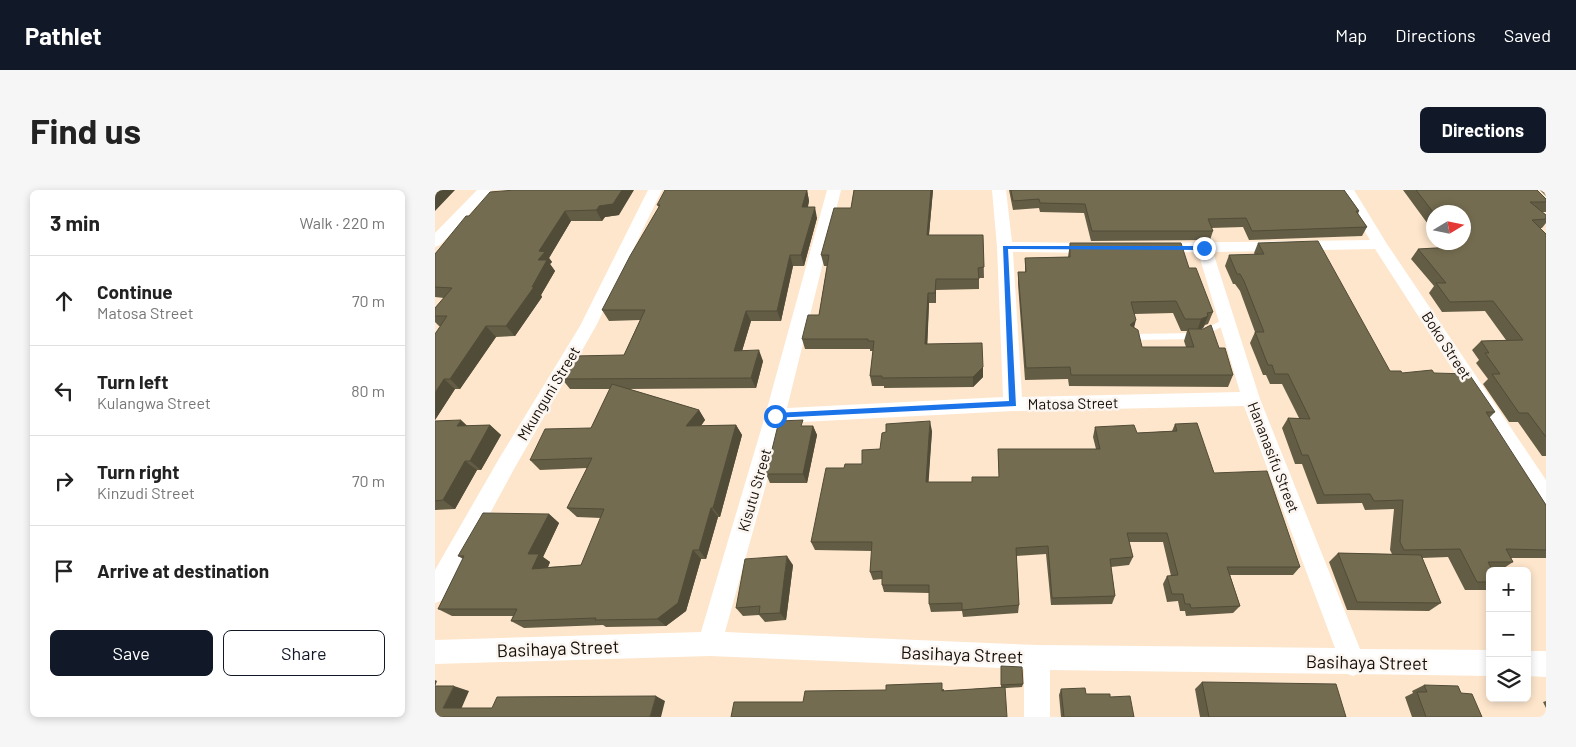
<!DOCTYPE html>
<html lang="en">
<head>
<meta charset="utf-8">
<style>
	:root { --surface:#fff; --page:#f6f6f6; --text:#222; --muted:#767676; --line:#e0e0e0; --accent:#111827 }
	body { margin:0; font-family:Barlow,sans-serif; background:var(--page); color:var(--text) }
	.controls { position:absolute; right:15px; bottom:15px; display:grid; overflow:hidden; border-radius:8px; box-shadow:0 2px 8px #0003 }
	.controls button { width:45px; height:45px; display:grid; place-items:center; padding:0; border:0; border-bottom:1px solid var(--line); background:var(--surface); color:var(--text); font:25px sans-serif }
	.compass { position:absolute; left:991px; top:15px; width:45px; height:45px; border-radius:50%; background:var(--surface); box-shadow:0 2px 8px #0003; rotate:80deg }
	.stop { position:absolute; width:15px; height:15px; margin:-11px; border:4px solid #1a73e8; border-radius:50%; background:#fff }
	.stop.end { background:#1a73e8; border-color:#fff; box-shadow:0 1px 5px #0008 }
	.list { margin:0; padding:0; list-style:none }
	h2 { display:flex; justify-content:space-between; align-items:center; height:65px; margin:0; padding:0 20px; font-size:21px }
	h2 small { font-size:16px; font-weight:400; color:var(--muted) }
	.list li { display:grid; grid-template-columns:32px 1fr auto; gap:15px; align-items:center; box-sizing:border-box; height:90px; padding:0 20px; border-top:1px solid var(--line) }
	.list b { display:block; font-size:19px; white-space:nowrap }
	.list p { margin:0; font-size:16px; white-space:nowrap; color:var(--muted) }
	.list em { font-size:16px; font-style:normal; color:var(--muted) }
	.actions { display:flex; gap:10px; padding:15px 20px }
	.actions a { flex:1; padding:11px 0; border:1px solid var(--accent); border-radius:8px; text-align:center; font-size:18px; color:var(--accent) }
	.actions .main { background:var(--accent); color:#fff }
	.icon { flex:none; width:28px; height:28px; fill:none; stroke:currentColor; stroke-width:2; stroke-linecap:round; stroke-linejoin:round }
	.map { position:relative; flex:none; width:1111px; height:527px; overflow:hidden; border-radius:8px }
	header { display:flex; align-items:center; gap:30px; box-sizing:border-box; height:70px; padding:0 25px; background:var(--accent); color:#fff }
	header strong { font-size:24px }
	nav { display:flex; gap:28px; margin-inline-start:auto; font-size:18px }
	.intro { display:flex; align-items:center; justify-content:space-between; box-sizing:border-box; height:120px; padding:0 30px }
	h1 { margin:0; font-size:35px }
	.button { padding:12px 22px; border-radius:8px; background:var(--accent); color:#fff; font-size:18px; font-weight:700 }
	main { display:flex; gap:30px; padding:0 30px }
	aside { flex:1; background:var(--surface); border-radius:8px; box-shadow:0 2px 8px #0003 }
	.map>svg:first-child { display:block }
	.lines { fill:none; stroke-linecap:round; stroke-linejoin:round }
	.lane { fill:#fff; fill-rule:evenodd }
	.street { fill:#fff; fill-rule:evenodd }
	.wall { fill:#645d45; fill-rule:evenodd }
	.shaded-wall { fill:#514c38 }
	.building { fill:#746c50; stroke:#514c38 }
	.route { fill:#1a73e8 }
	.labels { text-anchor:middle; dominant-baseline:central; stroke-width:5; stroke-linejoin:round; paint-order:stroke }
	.street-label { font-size:15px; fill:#160e06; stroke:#fbf6f1 }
	.near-street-label { font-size:18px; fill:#160e06; stroke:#fbf6f1 }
</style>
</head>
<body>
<header>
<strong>Pathlet</strong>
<nav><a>Map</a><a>Directions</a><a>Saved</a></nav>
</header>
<div class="intro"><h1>Find us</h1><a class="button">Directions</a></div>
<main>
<aside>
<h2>3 min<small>Walk · 220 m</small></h2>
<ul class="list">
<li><svg class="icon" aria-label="ahead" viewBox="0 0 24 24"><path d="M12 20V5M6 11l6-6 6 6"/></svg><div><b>Continue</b><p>Matosa Street</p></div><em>70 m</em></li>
<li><svg class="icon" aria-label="left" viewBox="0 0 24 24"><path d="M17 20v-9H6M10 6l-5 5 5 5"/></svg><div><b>Turn left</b><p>Kulangwa Street</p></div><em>80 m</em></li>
<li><svg class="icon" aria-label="right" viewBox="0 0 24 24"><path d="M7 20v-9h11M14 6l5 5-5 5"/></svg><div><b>Turn right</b><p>Kinzudi Street</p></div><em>70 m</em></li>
<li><svg class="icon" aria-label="arrive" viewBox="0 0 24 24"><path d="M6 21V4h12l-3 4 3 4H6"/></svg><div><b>Arrive at destination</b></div></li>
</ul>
<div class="actions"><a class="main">Save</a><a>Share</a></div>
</aside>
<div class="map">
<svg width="1111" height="527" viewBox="0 0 1111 527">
	<rect width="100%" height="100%" fill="#fee6cc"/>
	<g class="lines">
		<path class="lane" d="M791 128 795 131 794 133 763 149 698 150 694 147 698 144 762 143Z"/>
		<path class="street" d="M42 0H57L5 55 0 57V43Z
			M213 0H227L161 136 79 279 8 410 0 413V380L65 267 145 136Z
			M392 0H406L352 218 568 207 562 57 557 0H571L577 52 661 53 666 55 669 58 666 61 661 63 578 62 587 207 805 202 763 62 722 63 717 61 714 58 717 55 722 53 935 50 905 0H919L952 54 1111 290V316L1104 313 940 59 778 62 825 209 925 459 1055 460V486L922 484 918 486 913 484 615 480V527H589V479L275 466 0 474V450L266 442 330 226ZM809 216 900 458 602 455 290 442 348 233 578 221Z
			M1092 461H1111V487L1092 486Z"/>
	</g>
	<path class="wall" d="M80 0 184 25 170 27 167 31H136L114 68 117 72 115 74 120 81 106 105 107 107 80 146 61 147 25 199H20L0 230V144L6 136H4L0 132V118L9 108 0 107V64L34 26Z
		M372 0 374 11 373 17 382 28 369 76H358L346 131H316L307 161 328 171 321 198 194 199 264 220 270 230 266 236 301 235 307 245 285 327H283L271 369H266L251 421 231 436 171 437 168 435 89 438 76 431 78 426H17L3 419 28 369 23 366 114 324 124 333 108 367 115 372 113 377 146 375 166 328 142 327 132 318 152 278 105 280 95 270 156 238 175 199H135L127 189 189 165 205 130 174 131 167 120 224 17 222 15Z
		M419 0H498L494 45H548L549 88H544V99L501 100V113H494L492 154 548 187 538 197 449 198V196H437L435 186 438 161H435V159H370L367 149 384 125 392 76H389L386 65 416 18Z
		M574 0H909L924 21 923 24 932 37 927 46 814 50 808 37 776 38 778 41 775 50 656 51 649 23 605 22 604 18 578 20Z
		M968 0H1102L1111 9V22H1107L1111 25V33L1107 38H1105L1111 44V266H1107L1083 232H1074L1048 194 1053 189 1041 173 1044 170 1037 160 1046 151 1071 150 1050 121 1007 122 994 103 999 96 976 69 983 59 1005 58 1001 52H1028L998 22V41Z
		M1105 0H1111V6Z
		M635 53 754 78 778 122 773 134 770 135 768 138 766 139 784 158 798 185 793 197 634 196 633 189 590 190 583 94V82H590V68L633 67ZM738 123 746 141H752L749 151 751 157H707L699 137V124Z
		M823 53 955 181 967 183H999L1060 222 1054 228 1111 315V368H1076L1078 372 1066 380 1055 381V398L1052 400H1030L1013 367 987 368 1006 413 994 421 912 420 894 372 903 363 957 364 955 360 959 319 930 320 927 313 882 314 867 274H860L847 238 853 228H864L847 194H835L831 185H828L815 153 820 142 805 101 800 94H798L790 76 794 65H820L819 63Z
		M0 231 32 236 55 235 66 245 46 280H42L20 319 0 320Z
		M740 234 779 283 865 377 858 385H795L805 416 798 423 751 426 750 421H745L743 411 732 412 728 394 732 386H736L728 352H694L698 367 694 375 676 377 680 406 677 414 616 415 611 364 581 366 584 415 583 423 528 427 527 421 496 422 494 414V403L449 402 447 395V389L438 390 435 382 437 361 380 360 376 352 409 278 427 274 445 259 497 241 493 292H537L564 287 563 259H661L658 247 660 237 702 243 737 241Z
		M378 236 382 245 372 293H335L331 284Z
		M358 375 351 430 330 432 324 425 308 426 301 418Z
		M566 476 588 494 587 497 368 512 509 499V501L566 497Z
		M767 492 911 527H765L760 499Z
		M989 495 1026 503 1047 527H977L970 507 978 503 977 501Z
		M626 499 651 504 675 507 699 527H626L624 505Z
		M1111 511V518L1108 512Z"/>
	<path class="shaded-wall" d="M2 0H20L0 21V2Z
		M187 0H199L184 25 170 27 167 31 161 20 164 16Z
		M372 0 374 11 370 28 367 17Z
		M496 0H498L493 55 492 45Z
		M380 17 382 28 369 76 366 65Z
		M130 21 136 31 114 68 117 72 115 74 120 81 106 105 107 107 80 146 71 136 97 97 103 70 104 61Z
		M355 65 358 76 346 131 342 121Z
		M501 89V113L500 103Z
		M493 103 494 113 492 164 490 154Z
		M311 121 316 131 304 171 299 161Z
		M773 126 768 138 762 141 766 129Z
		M701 130 698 142 695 135Z
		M51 136 61 147 25 199 15 189Z
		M324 160 328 171 321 198 316 188Z
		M548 177V187L538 197V187Z
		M9 189 20 199 0 230V203Z
		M264 220 270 230 258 246 251 236Z
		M26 230 37 240 22 236Z
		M495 231 497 241 493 301 491 292Z
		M55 235 66 245 46 280 35 271Z
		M301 235 307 245 285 327 278 318Z
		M378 236 382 245 372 293 368 284Z
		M30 271 42 280 20 319 8 310Z
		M276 318 283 327 271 369 264 360Z
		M114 324 124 333 108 367 115 372 109 387 97 379 93 364Z
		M258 360 266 369 251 421 231 436 222 429Z
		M352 366 358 375 351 430 345 423Z
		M0 490 2 491 0 497Z
		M19 496 34 501 24 524 8 518Z
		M221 506 230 511 226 527H215Z"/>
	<path class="building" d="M80 0H187L178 14 164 16 161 20 130 21 104 61 110 62 103 70H112L97 97H99L71 136H51L15 189H9L0 203V144L12 126H0V118L17 98 0 97V64L31 26H34L55 2Z
		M230 0H372L367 17H380L366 65H355L342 121H311L299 161 324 160 316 188 127 189 139 166 189 165 210 120H167L195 66 225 15H222Z
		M419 0H496L492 45H548L549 77 543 78 544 89H501L500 103H493L490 154 547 153 548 177 538 187 447 188V186H435L439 151H433V149H367L373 125H384L394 65H386L399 18H416Z
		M576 0H909L924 21H921L932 37 817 41 811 28 773 29 778 41H657L650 14 605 13 604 9 578 11Z
		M981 0H1102L1111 9V12H1095L1111 25V29L1097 30 1111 44V247L1093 223H1084L1057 184H1065L1050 163H1054L1046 151 1088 150 1058 111 1015 112 1001 93H1011L983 59 1018 57 1015 52H1028V22H998Z
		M883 51 955 181H966L967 183 997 180 999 183 1034 184 1060 222H1051L1111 315V360L1071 359 1078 372H1053L1058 381H1055V392H1042L1025 359 969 360 965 352 968 310 939 311 935 304 889 305 873 265H867L853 228 875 229 853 184H840L837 175H833L820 142H829L809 91 805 84H802L794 65 829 64 823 53Z
		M635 53H746L754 78H761L778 122 772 123 773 126 766 129H750L741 111 696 112 701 130 695 135 703 140 707 157H759L753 139H768L776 135 784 158H790L798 185H636L635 177 591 178 583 82H591L590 68 635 67Z
		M177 194 264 220 251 236 301 235 278 318H276L264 360H258L243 413 222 429 160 430 161 428 76 431 82 419H3L29 366H23L48 323 114 324 93 364H104L97 379 146 375 169 319 132 318 157 268 95 270 110 239 156 238Z
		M26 230 22 236 55 235 35 271H30L8 310 0 311V231Z
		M368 230 366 236H378L368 284H331L344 231Z
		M495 231 491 292H537V287H564L563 259H665L660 237 699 235 702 243 742 241 740 234 762 233 779 283 832 281 865 377H792L805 416 756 418 755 414H750L748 404H737L732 386 743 385 732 343H692L698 367 675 369 680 406 617 408 613 356 581 358 584 415 527 420V413L494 414V395H447V381L435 382 437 352H376L391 278H409L410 274H427V260L445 259 447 243 451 242V234Z
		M903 363 986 365 1006 413 922 412Z
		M352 366 345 423 324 424 325 416 301 418 310 369Z
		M566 476 587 477 588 494 566 495Z
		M767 492 901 494 911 527H774Z
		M507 493V501L570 497 572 527H296L299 512H368L370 501 451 500V495Z
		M989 495 1023 496 1026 503 1037 504 1047 527H991L982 502H992Z
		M0 496H19L8 518H57L62 507 221 506 215 527H0Z
		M650 498 651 504H675V507L695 506 699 527H629L626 499Z"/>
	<path class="route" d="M568 56H769L772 58 769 60 573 59 581 216 337 228 336 226 340 223 574 211Z"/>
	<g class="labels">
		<g class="street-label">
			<text transform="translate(1012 155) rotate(57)">Boko Street</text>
			<text transform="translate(113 203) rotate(-59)">Mkunguni Street</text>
			<text transform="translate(638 213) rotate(-1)">Matosa Street</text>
			<text transform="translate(839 267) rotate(69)">Hananasifu Street</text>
			<text transform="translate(319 300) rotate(-74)">Kisutu Street</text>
		</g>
		<g class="near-street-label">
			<text transform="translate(123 458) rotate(-2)">Basihaya Street</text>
			<text transform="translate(527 464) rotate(2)">Basihaya Street</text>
			<text transform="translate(932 472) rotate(1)">Basihaya Street</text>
		</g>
	</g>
</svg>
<div class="controls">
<button>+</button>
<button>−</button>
<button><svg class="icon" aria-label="layers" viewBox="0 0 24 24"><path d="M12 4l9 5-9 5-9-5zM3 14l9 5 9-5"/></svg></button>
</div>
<svg class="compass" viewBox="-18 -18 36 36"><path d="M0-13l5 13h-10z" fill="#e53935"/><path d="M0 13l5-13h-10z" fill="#767676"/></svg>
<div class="stop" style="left:340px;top:226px"></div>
<div class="stop end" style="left:769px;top:58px"></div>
</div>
</main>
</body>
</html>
